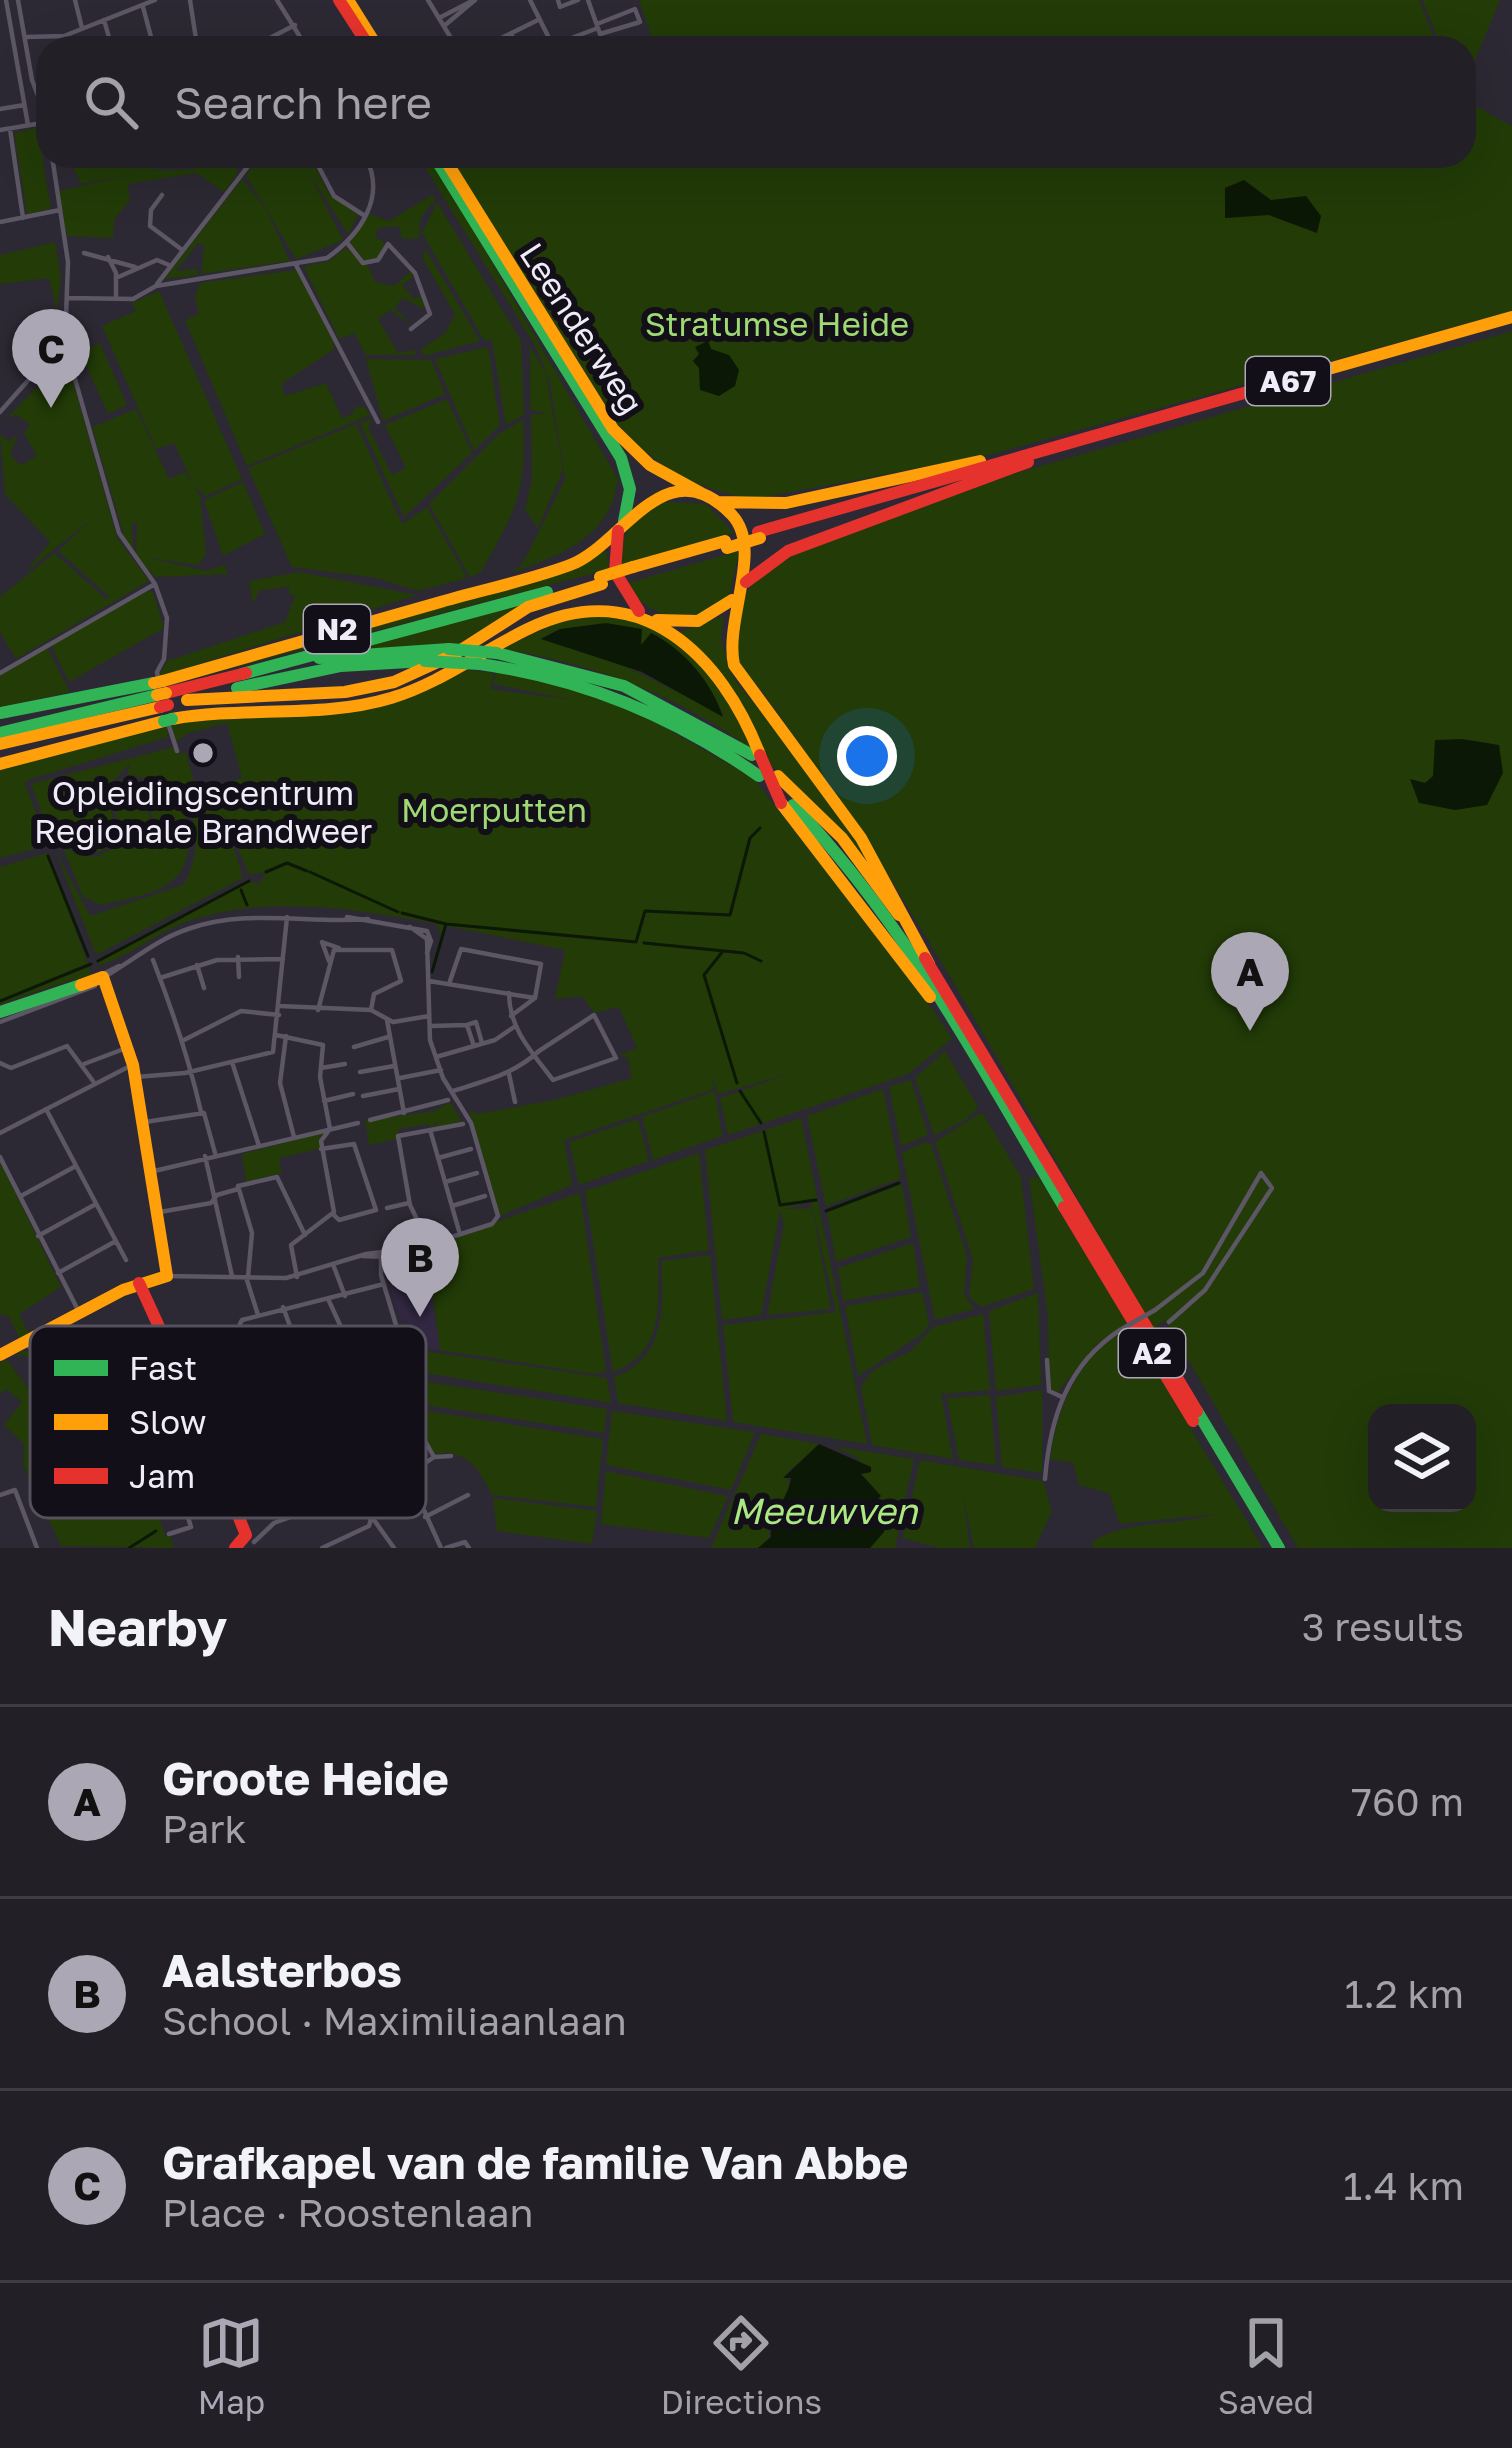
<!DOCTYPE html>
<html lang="en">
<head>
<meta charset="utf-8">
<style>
	:root { --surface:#221f27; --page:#2e2c33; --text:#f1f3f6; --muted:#a2a2a7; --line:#3f3d44; --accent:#aba7b4 }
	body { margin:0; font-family:"Golos Text",sans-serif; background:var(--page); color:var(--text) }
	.controls { position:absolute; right:36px; bottom:36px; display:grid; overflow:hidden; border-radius:24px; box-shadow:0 12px 48px #0002 }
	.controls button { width:108px; height:108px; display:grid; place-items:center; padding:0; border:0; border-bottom:3px solid var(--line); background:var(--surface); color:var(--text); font:60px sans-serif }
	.you { position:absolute; left:867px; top:756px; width:42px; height:42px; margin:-30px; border:9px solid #fff; border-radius:50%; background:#1a73e8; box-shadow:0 0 0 18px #1a73e833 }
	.badge { display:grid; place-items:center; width:78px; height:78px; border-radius:50%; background:var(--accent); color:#111; font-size:39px; font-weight:700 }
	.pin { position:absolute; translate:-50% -99px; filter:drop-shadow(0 3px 6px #0008) }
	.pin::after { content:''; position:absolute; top:63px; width:42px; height:36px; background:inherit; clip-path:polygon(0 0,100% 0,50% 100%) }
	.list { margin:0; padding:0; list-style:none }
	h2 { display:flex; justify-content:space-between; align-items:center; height:156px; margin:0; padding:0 48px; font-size:51px }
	h2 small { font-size:39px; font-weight:400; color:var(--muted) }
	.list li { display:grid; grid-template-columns:78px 1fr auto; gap:36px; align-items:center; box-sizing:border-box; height:192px; padding:0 48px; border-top:3px solid var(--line) }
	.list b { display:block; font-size:45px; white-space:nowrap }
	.list p { margin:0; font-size:39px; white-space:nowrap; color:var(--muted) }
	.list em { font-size:39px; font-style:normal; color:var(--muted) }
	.icon { flex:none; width:66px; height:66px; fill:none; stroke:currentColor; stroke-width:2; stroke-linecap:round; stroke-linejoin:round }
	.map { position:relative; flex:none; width:1512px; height:1548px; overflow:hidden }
	.search { position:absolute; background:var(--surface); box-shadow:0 12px 48px #0002; left:36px; right:36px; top:36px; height:132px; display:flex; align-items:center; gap:30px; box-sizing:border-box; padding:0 42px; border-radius:36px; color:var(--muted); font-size:45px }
	.sheet { height:732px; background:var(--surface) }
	nav { display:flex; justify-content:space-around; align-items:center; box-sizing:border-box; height:168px; border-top:3px solid var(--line); background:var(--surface); font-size:33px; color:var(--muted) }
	nav a { display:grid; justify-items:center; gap:6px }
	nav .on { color:var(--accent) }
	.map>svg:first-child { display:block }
	.built { fill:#322842 }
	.green { fill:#223b07; fill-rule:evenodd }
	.water { fill:#0c1806 }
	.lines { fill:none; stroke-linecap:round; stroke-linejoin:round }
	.stream { stroke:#0c1806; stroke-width:3 }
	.street { stroke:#5c5665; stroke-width:4.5 }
	.fast { stroke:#30b455; stroke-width:12 }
	.slow { stroke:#ff9f0a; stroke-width:12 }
	.jam { stroke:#e5322d; stroke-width:12 }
	.street-bridge { stroke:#5c5665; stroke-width:4.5 }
	.fast-bridge { stroke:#30b455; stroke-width:12 }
	.slow-bridge { stroke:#ff9f0a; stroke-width:12 }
	.jam-bridge { stroke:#e5322d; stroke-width:12 }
	.poi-dot { fill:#aba7b4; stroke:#130f19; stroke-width:4.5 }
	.labels { text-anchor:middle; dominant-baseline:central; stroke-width:12; stroke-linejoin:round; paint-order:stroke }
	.shield { fill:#130f19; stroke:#ada9b6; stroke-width:3 }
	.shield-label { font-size:30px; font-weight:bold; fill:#efebf9 }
	.park-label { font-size:33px; fill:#9ed973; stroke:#130f19 }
	.street-label { font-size:33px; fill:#efebf9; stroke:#130f19 }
	.poi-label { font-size:33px; fill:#efebf9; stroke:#130f19 }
	.water-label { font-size:36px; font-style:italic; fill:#ace881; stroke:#130f19 }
	.key { fill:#130f19; stroke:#55515c; stroke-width:3 }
	.key-label { font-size:33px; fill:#efebf9 }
</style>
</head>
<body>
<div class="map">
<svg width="1512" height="1548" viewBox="0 0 1512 1548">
	<rect width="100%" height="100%" fill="#2d2934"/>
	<path class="built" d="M403 1266 429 1271 440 1350 415 1346 407 1322 401 1320 389 1283 401 1279Z"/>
	<path class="green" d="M639 0H1419L1438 48H646L654 45Z
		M1422 0H1500L1464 87V48H1442Z
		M1464 100 1512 126V311L989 455 748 500 681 479 623 435 446 156H1464Z
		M37 128 51 209 27 214 14 133Z
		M67 156 109 163 203 156C195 164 100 180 81 184Z
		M209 156H227L238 173 224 192 196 173 128 184 130 200 114 220 113 238 67 236 59 191 146 171 194 169Z
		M260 156H299L305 169 302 156H310L328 193 358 215 348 234 309 174 343 240 296 259 246 176Z
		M418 156H430L618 479C611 538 559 556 510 573L523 563 565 479 550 383 536 347Z
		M242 179 266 210 290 261 201 274 204 246 198 243 176 271 197 269 198 275 164 279Z
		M432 195 436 198 420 219 419 238 402 239 399 226 378 228 375 236 385 244 378 258 364 261 350 242 370 214 389 221Z
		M437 202 521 341 524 415 506 425 492 340H484L422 233Z
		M55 242 61 277 57 311 49 278 0 284V255Z
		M346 248 368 266 375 282 394 286 411 271 413 277 402 285 414 299 423 296 424 309 402 298 395 308 412 325 390 310 378 319 398 353 415 350V355H365L355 333 339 339 304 267 329 261Z
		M425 248 480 341 424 356 420 350 446 332 455 314 423 259Z
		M296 270 334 343 333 350 281 384 285 396 326 383 342 418 354 413 355 407H365L370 415 247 466 185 320 199 314 195 297 200 283Z
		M159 291 242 479 206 496 194 486 174 443 156 449 102 326 136 311 132 303Z
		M1512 331V1548H1298L1165 1320 1157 1326 1159 1336C1048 1157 954 966 831 790 801 749 774 702 739 665L732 639 740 604 754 580 789 556 1010 475ZM1377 1413H1467V1503H1377Z
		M100 343 127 405 108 414 80 352Z
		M530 346 546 374 563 470 538 528 525 510 532 479 531 414H546L530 409Z
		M488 347 500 425 474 451 435 359Z
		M66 357 117 538 149 581 16 659 0 632V597L54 553 106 599 110 597 58 551 91 520 25 572 50 542 5 494 0 434 8 441 17 436 10 455 21 465 37 456 24 433 30 425 17 415 7 418Z
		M366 359 431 360 445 394 383 421Z
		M447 399 472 453 404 517 360 423 372 418 368 427 392 475 406 468 385 425Z
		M136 409 169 479 185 472 200 496 206 555 198 565 145 557 206 571 224 565 228 574 155 577 136 555 137 523 131 524 134 553 126 542 92 427Z
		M523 420C527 493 516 509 481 572L470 577 429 504 500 433Z
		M356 424 402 524 427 507 467 578 418 591 377 578 292 567 248 468Z
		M243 482 265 534 223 556 204 500Z
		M665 502 706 504 734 533 619 566C621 533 633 514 665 502Z
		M606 550 610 569 180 682 574 568Z
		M739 551 730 593C700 634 650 619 624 584Z
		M300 572 417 595 158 677 167 661 285 622 295 595 289 594V587L260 590 253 604 249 581Z
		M148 591 153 592 164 628 69 682 51 645Z
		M525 603 462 644 320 653Z
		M606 614C682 625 724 684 753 750 678 695 592 663 501 649L566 619ZM560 629 641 645 655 634 695 668 724 715 614 661 541 638Z
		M724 616 721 640 734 679 827 793 902 908 846 834 765 759 751 722 679 632Z
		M47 648 70 692 0 707V675Z
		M468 670 494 673 490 689 573 700 493 684 496 672 578 689 636 711 753 778 912 979 952 1039 908 1074 728 1135 720 1098 792 1073 718 1094 711 1073 714 1089 564 1140 572 1185 500 1216 469 1110 477 1114 555 1100 632 1078 628 1058 619 1055 637 1048 619 1007 594 1013 582 996 555 999 565 950 447 926 443 937 436 924C359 909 269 895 192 920 160 930 131 956 100 965L98 961 248 881 259 884 266 872 249 875 222 809 243 878 96 955 55 850 90 916 183 885C204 852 199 807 169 782L127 775 130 764 108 786 93 780 117 794 110 806 117 836 111 847 92 854 66 841 61 829V844L54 847 31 784 174 747 177 754 186 753 195 784 203 789 242 778 227 723 188 733 176 742 171 724 205 715 337 711Z
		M167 725 168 737 28 780 25 784 48 845 0 858V769Z
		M121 779 172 791 186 814 189 835 158 829 142 793 112 788Z
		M133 793 142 799 157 833 189 841C187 893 145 894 101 905L83 897 63 848 95 857 117 847 121 835 113 805Z
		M47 853 92 976 62 988 77 978 0 1004V867Z
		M945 1051 978 1107 966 1120 934 1135 915 1078Z
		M911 1080 928 1135 901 1146 889 1087Z
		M883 1089 901 1178 826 1206 807 1116Z
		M715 1091 722 1136 653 1160 642 1117Z
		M450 1102 462 1121 436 1128 435 1121 432 1131 429 1124 399 1129 396 1139 369 1145 367 1132 373 1129 366 1130 365 1121 435 1111Z
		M982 1112 1021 1177 1034 1289 981 1307 969 1297 973 1260 935 1142Z
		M801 1118 867 1444 733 1422 723 1325 835 1312V1307L811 1202 784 1209 812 1208 831 1309 767 1315 784 1224 780 1210 761 1315 722 1320 705 1150Z
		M638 1119 649 1161 579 1185 569 1142Z
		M329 1131 319 1149 279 1158 282 1173 246 1182 242 1154Z
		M925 1142 931 1144 967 1257 964 1294 974 1309 935 1320 902 1153Z
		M699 1153 709 1250 658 1258C658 1303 666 1352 613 1372L585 1191Z
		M0 1161 61 1287 19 1314 29 1334 20 1339 9 1317 0 1314Z
		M1038 1177 1128 1323 1097 1344 1058 1392 1049 1389 1048 1316 1029 1178Z
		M902 1184 911 1237 836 1262 827 1212Z
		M580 1193 606 1371 595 1374 440 1350 426 1246Z
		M913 1243 920 1287 843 1301 838 1268Z
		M710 1255 727 1421 618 1403 614 1377C666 1359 664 1306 661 1261Z
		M922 1292 929 1324 923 1333 858 1376 845 1306Z
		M1038 1293 1041 1385 996 1391 989 1311Z
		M983 1314 990 1390 941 1394 953 1459 872 1445 861 1387 873 1370 911 1351 933 1327Z
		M1130 1326 1145 1353 1263 1548H1094L1092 1542C1125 1519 1177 1527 1215 1514L1120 1524 1109 1493 1079 1485 1073 1463 1050 1459C1059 1401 1079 1357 1130 1326Z
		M404 1348 607 1378 611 1403 401 1369Z
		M23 1350 43 1359 32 1387 82 1410 99 1442 124 1432 132 1458 114 1471 118 1484 135 1476 142 1497 195 1476 193 1472 208 1474 153 1495 165 1536H170L174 1548 61 1546 23 1465 24 1444 4 1425 22 1402 6 1389 0 1394V1362L7 1360 28 1388 41 1363 24 1355 14 1357Z
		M401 1378 607 1409 604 1433 407 1402Z
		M1042 1390V1473L1002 1467 996 1397Z
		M990 1395 996 1465 959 1460 947 1398Z
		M408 1408 603 1439 596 1507 492 1495C480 1470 466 1448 435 1454Z
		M612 1411 755 1432 731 1490 606 1465Z
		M761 1434 819 1444 786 1474 790 1487 769 1524V1540L758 1548H711Z
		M833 1446 914 1459 895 1548H870L885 1530 886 1513 874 1503 875 1489 861 1474 869 1473 857 1457Z
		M920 1460 1043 1481 1052 1511 1035 1548H974L963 1496 970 1548H939L903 1538Z
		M606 1471 727 1496 728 1497 709 1538 601 1524Z
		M493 1498 597 1511 592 1544 497 1531Z"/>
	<path class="water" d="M1244 180 1271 200 1306 196 1321 216 1317 233 1269 215 1225 218V188Z
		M708 341 711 349 729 355 739 370 735 386 719 396 700 390 699 368 693 361 699 354 695 347Z
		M606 623 642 629 641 645 651 633C685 650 712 683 723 717L642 672 541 639 560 629Z
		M1462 739 1499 745 1503 773 1487 805 1455 810 1419 803 1410 779 1425 783 1433 776 1435 740Z
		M819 1444 871 1467V1472L861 1474 881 1496 874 1503 885 1509 884 1532 870 1548H758L771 1537C768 1514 788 1501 791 1478H783Z"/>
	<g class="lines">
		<path class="stream" d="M48 856 88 956
			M266 872 287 863 307 871
			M310 872 398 912
			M241 890 247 905
			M402 913 446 924 432 972
			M446 924 636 942 645 911 730 915 750 838 760 828
			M644 943 744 953 761 961
			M723 951 704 975 737 1083
			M98 961 249 881
			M0 1001 91 964
			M740 1091 761 1123
			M764 1132 780 1205 816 1200
			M826 1211 899 1183
			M129 1548 156 1531"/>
		<path class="street" d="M6 0 28 125
			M18 0 32 80 48 122
			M75 0 82 28
			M190 0 196 39H268L295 25
			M277 0 307 48
			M428 0 457 48
			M530 0 554 48
			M558 0 560 7 578 0
			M588 0 605 48
			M143 7 154 48
			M439 18 474 0
			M104 20 112 48
			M597 24 635 9 640 22 600 34
			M444 26 475 0
			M511 33 517 48
			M25 37 64 36 155 0
			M553 45 598 28
			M481 48 538 20
			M0 109 24 105
			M10 129 23 218
			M0 130 48 122
			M52 156 68 262 65 344 119 533 155 584 167 618 164 659 157 672 161 694
			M103 156H122
			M313 156 334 196 365 216
			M162 195 151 210 150 226 181 249
			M0 222 60 210
			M348 244 363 263 378 260 388 244 415 273 430 314 411 329
			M84 253 135 267
			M108 257 116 273V296
			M296 265 378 422
			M116 278 157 260 169 265
			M157 284 256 156
			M67 298 133 299 156 286 327 258C361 234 387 196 365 156
			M0 412 57 348
			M0 673 155 584
			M168 723 177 751
			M347 917 427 931 431 941 427 953
			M238 957 239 977
			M153 960C172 1009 189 1059 201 1112
			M329 961 322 942 339 948
			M197 965 204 988
			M99 976 119 966
			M106 976C133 960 158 939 188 929 248 908 308 924 368 919
			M160 978 217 960 283 959
			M429 981 535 998
			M450 981 461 949 541 964 535 998
			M280 1006 371 1010 393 1022 429 1016
			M318 1010 334 950H392L401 981 374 994 371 1010
			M511 1016 535 998
			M387 1020 404 1113
			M0 1022 95 986
			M467 1025 476 1022 482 1043
			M430 1026 467 1025 474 1046
			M276 1035 323 1045 320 1077 330 1129 321 1141 334 1212 291 1245 297 1277
			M286 1036 280 1083 294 1137
			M184 1040 241 1011 279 1015
			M354 1047 388 1037
			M436 1057 495 1040 514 1027
			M232 1062 259 1146
			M0 1063 11 1068 67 1046 93 1081
			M84 1064 129 1047
			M321 1068 345 1064
			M360 1072 394 1066
			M509 1074 515 1102
			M136 1077 185 1073 273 1052 287 917
			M400 1078 441 1070
			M453 1091C485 1081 514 1074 539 1051L594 1015 616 1058 553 1080C532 1052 509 1029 509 993
			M363 1096 399 1089
			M324 1101 353 1094
			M46 1109 126 1260
			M370 1120 448 1100
			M145 1122 204 1113 215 1153
			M0 1133 132 1065
			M431 1133 459 1231
			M321 1149 354 1144 376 1210 339 1220 333 1214
			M205 1156 232 1276
			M0 1157 79 1312
			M438 1158 471 1149
			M150 1172 358 1123
			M445 1182 477 1173
			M21 1196 74 1167
			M452 1206 485 1196
			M387 1208 409 1203
			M160 1212 211 1203 217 1195 238 1189
			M38 1236 96 1204
			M428 1242 410 1205 398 1136 463 1124
			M362 1256 389 1257 492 1224 498 1216 471 1123 443 1078 430 1040 427 939 410 927
			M334 1267 345 1296
			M58 1273 116 1241
			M167 1276 286 1278 366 1254 408 1249
			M246 1277 258 1315
			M248 1277 252 1233 238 1186 277 1177 305 1235
			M329 1301 347 1340 351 1365
			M283 1307 305 1367
			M1155 1310 1203 1273 1261 1173 1272 1188 1205 1290 1169 1322
			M24 1344 145 1404
			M171 1349 204 1339
			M1047 1360 1049 1391 1062 1397
			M359 1367 379 1441 401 1481
			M294 1371 302 1395 323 1392 330 1413 319 1416 328 1448
			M259 1386 247 1374 251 1369 239 1326 242 1320 384 1284
			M188 1390 245 1373
			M356 1411 364 1434
			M330 1413 331 1418 367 1408
			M207 1414 210 1427
			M273 1424 328 1407
			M134 1437 137 1446 156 1440
			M188 1437 231 1419V1406L259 1386 317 1364 397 1372
			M382 1444 420 1430
			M140 1445 148 1474 204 1454
			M351 1453 359 1482 374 1504
			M435 1457 451 1456
			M302 1460 322 1506
			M216 1466 278 1441 261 1386
			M409 1477 441 1548
			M1045 1479C1050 1418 1067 1365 1120 1330
			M270 1484 287 1518
			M0 1495 15 1490 37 1548
			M425 1517 468 1495
			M374 1520 394 1548
			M169 1534 191 1527 187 1514 293 1475 290 1463 343 1444 351 1453 379 1441
			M254 1542 274 1523 365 1490
			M322 1548 369 1526 377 1496 434 1457 400 1396 402 1345 381 1275V1255
			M446 1548 465 1542 469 1548"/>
		<path class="fast" d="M434 156 621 458 630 489 624 521
			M497 653 624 686 752 755
			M319 658 449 649
			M480 664C584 679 673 716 759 776
			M242 674 547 592
			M237 688 341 666 425 661
			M0 713 154 683
			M0 733 157 695
			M793 805C906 923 981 1067 1064 1207
			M0 1012 81 985
			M1197 1411 1279 1548"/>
		<path class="slow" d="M348 0 378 48
			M443 156 613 429 650 465 701 493
			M1300 377 1512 317
			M717 502 786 503 980 461
			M633 567 725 541
			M657 620 698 621 732 600
			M163 681C254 655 346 629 437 603 481 590 527 581 570 565 622 546 666 445 732 515 764 549 724 619 734 665L861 838 929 964
			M187 700 345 692 394 682 453 655 528 607 602 584
			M172 719C244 706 321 719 391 698 441 683 483 650 530 628 641 575 722 656 760 755
			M0 744 160 707
			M0 764 164 721
			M778 776 842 838 899 915
			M781 803 930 997
			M0 1355 123 1290 167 1276 133 1065 103 977 81 985"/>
		<path class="jam" d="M339 0 370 48
			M618 531 615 572 639 611
			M758 532 1300 377
			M746 582 788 551 1028 462
			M166 693 246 673
			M925 958 1197 1411
			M1064 1207 1193 1421
			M139 1283 188 1390 145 1404 154 1438 188 1437 221 1473 246 1535 235 1548"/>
		<path class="street-bridge" d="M1120 1330 1155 1310"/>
		<path class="fast-bridge" d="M449 649 497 653
			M425 661 480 664
			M164 721 172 719"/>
		<path class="slow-bridge" d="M727 548 760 538
			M600 577 633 567
			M154 683 163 681
			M157 695 166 693"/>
		<path class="jam-bridge" d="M160 707 168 705
			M760 755 781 803"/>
	</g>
	<circle class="poi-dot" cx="203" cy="753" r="12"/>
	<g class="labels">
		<g class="shield">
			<rect x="1246" y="357" width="84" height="48" rx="9"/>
			<rect x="304" y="605" width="66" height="48" rx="9"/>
			<rect x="1119" y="1329" width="66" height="48" rx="9"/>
		</g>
		<g class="shield-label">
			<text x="1288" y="381">A67</text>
			<text x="337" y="629">N2</text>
			<text x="1152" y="1353">A2</text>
		</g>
		<g class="park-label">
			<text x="777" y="323">Stratumse Heide</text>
			<text x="494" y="809">Moerputten</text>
		</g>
		<g class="street-label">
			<text transform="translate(582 328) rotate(57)">Leenderweg</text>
		</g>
		<g class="poi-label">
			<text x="203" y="792">Opleidingscentrum<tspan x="203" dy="38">Regionale Brandweer</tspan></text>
		</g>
		<g class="water-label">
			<text x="824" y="1510">Meeuwven</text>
		</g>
	</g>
	<rect x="30" y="1326" width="396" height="192" rx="18" class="key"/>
	<rect x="54" y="1360" width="54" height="16" fill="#30b455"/>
	<rect x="54" y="1414" width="54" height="16" fill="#ff9f0a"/>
	<rect x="54" y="1468" width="54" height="16" fill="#e5322d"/>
	<g class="key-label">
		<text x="129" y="1380">Fast</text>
		<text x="129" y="1434">Slow</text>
		<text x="129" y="1488">Jam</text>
	</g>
</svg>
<div class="controls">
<button><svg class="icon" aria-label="layers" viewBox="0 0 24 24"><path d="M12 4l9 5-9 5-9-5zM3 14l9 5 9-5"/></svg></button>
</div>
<div class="you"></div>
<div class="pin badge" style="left:1250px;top:1031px">A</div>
<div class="pin badge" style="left:420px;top:1317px">B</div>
<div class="pin badge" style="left:51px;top:408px">C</div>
<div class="search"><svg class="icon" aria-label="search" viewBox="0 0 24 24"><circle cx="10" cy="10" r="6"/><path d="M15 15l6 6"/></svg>Search here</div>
</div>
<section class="sheet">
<h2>Nearby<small>3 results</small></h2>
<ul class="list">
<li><span class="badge">A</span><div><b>Groote Heide</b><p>Park</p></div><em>760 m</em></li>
<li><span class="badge">B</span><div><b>Aalsterbos</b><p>School · Maximiliaanlaan</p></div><em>1.2 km</em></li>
<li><span class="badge">C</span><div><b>Grafkapel van de familie Van Abbe</b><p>Place · Roostenlaan</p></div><em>1.4 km</em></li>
</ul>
</section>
<nav>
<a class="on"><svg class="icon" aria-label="map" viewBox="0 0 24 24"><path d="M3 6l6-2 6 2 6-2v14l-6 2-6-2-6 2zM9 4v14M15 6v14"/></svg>Map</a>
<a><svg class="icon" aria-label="directions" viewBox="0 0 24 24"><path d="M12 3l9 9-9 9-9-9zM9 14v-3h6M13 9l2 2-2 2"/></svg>Directions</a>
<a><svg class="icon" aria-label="saved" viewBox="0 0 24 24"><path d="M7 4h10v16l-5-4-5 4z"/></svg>Saved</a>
</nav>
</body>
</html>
